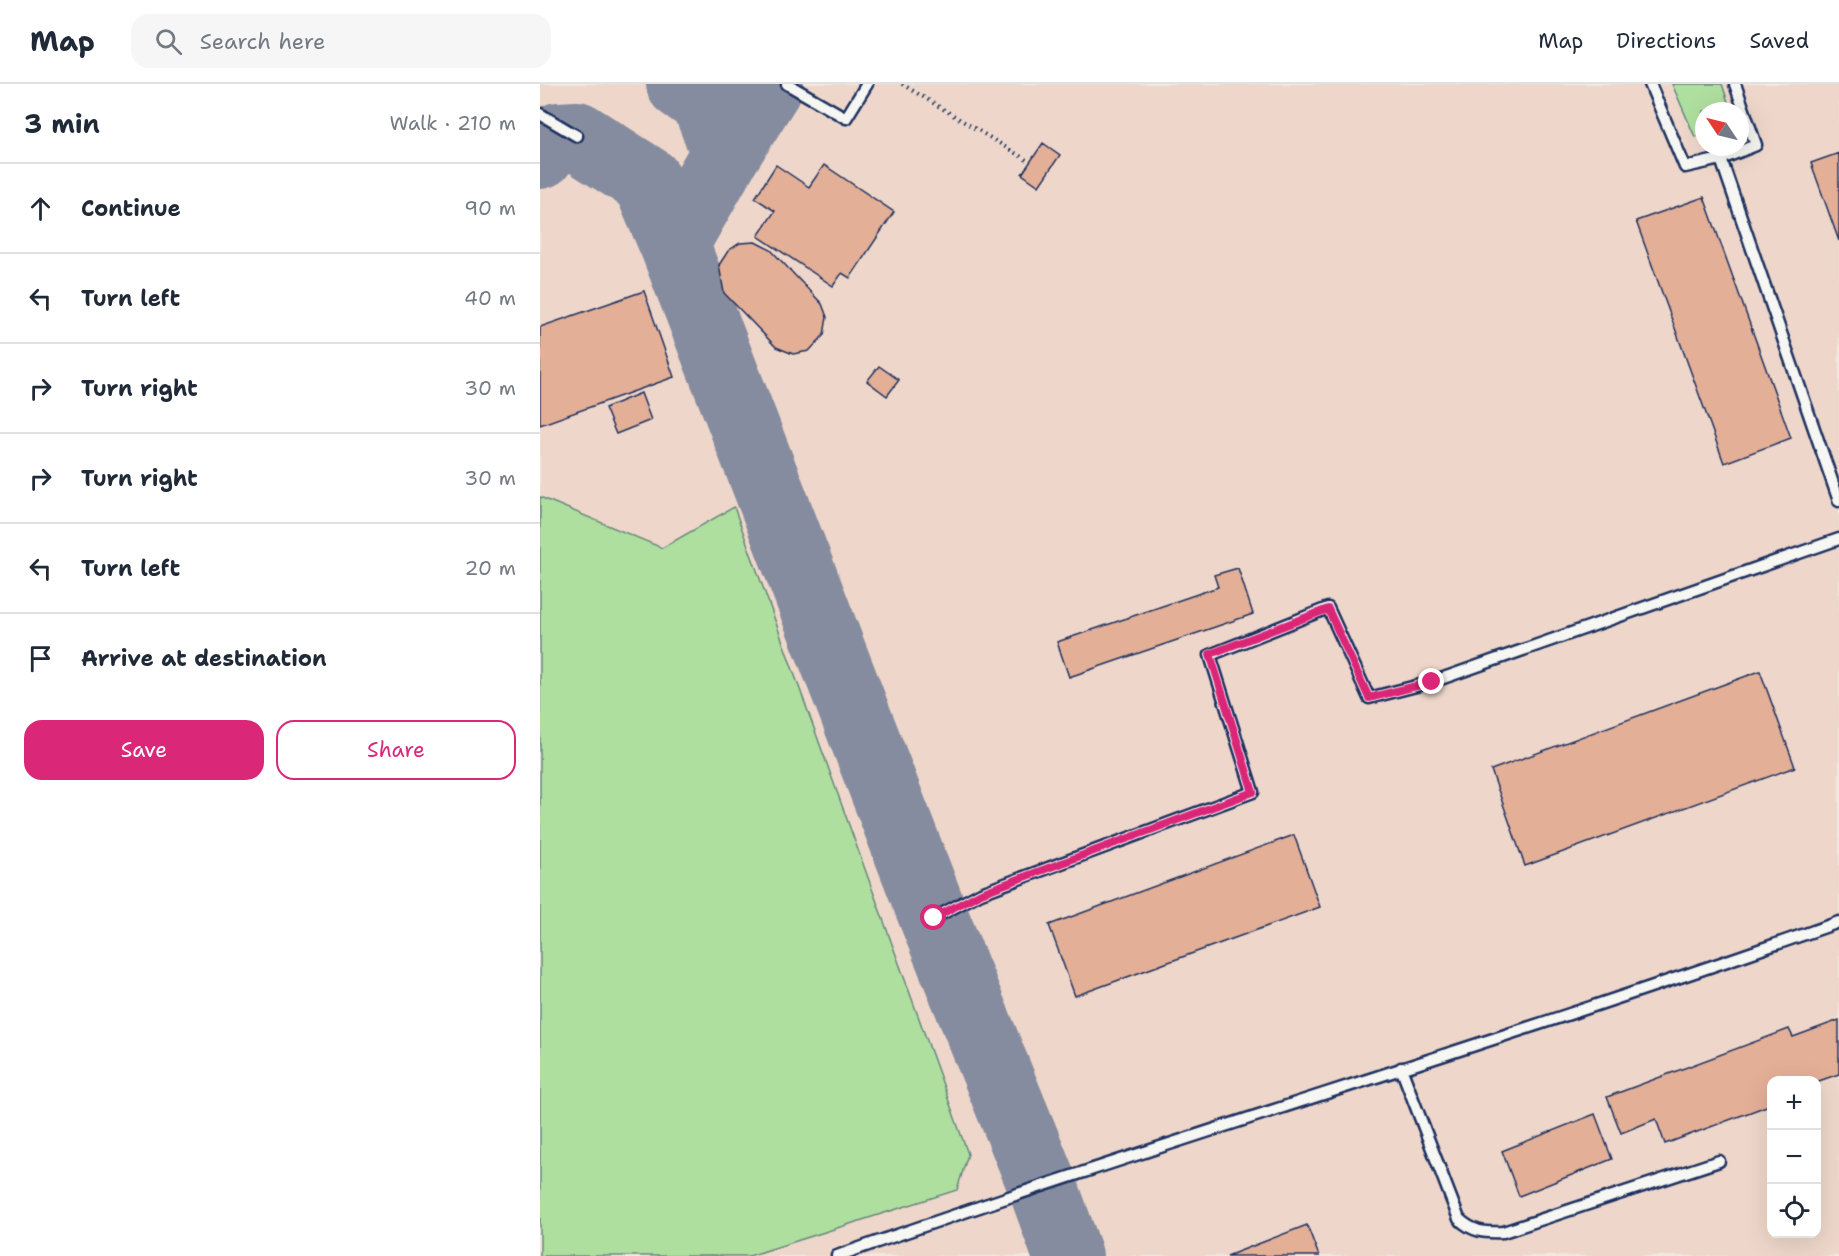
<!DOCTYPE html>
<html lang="en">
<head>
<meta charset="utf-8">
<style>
	:root { --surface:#fff; --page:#f6f6f7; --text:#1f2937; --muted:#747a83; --line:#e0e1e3; --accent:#db2777 }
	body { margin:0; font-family:"Shantell Sans",sans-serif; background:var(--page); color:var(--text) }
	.controls { position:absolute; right:18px; bottom:18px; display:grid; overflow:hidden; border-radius:12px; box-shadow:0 6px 24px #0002 }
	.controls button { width:54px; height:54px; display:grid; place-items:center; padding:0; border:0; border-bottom:2px solid var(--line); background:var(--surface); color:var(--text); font:30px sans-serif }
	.compass { position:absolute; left:1155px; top:18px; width:54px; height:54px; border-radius:50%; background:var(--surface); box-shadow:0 6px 24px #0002; rotate:305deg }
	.stop { position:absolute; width:18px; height:18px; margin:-14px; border:4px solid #db2777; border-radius:50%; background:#fff }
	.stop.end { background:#db2777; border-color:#fff; box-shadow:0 2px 6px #0008 }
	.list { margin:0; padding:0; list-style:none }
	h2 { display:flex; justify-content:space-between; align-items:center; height:78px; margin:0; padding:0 24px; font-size:26px }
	h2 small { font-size:20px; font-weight:400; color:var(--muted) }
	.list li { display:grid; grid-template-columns:39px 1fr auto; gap:18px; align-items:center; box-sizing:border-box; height:90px; padding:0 24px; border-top:2px solid var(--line) }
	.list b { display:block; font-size:22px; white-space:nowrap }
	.list em { font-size:20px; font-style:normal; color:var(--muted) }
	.actions { display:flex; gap:12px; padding:18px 24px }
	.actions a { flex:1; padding:14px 0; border:2px solid var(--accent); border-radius:18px; text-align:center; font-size:21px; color:var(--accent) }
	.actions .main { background:var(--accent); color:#fff }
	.icon { flex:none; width:33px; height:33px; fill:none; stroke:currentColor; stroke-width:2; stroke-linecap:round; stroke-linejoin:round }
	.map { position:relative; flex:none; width:1299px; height:1172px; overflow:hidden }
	header { display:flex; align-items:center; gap:36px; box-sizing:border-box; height:84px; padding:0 30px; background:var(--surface); border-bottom:2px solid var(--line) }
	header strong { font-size:28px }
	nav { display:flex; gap:33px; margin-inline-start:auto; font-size:21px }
	.search { width:420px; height:54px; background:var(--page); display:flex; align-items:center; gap:15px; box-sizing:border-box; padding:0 21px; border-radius:18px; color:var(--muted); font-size:22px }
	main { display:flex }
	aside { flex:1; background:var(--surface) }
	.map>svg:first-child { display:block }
	.built { fill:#eed7ca; fill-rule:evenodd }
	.green { fill:#afdf9f; stroke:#65877e; stroke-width:1.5 }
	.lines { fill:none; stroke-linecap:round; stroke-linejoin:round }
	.taxiway { stroke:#868c9f; stroke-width:70 }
	.building { fill:#e4af97; stroke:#1b2f5e; stroke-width:1.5 }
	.service-casing { stroke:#1b2f5e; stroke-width:15 }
	.path { stroke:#1b2f5e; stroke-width:4; stroke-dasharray:1.5 4.5; stroke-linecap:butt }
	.service { stroke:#f6f6f2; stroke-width:10 }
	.route { stroke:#db2777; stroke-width:8 }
</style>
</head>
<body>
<header>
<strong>Map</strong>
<div class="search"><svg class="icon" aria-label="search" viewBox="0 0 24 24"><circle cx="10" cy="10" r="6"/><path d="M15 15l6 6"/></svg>Search here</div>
<nav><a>Map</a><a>Directions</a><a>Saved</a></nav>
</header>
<main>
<aside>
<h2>3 min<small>Walk · 210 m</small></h2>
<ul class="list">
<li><svg class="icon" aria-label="ahead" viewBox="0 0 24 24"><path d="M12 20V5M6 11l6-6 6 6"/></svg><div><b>Continue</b></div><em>90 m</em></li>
<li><svg class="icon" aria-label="left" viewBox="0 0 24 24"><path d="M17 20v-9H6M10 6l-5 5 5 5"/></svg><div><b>Turn left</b></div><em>40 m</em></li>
<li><svg class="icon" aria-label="right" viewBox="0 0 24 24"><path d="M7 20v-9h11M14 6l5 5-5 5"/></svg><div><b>Turn right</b></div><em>30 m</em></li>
<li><svg class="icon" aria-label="right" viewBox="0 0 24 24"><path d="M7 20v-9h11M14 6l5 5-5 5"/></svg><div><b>Turn right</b></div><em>30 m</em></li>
<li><svg class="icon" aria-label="left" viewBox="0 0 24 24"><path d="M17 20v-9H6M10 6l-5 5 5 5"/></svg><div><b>Turn left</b></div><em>20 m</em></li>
<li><svg class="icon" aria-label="arrive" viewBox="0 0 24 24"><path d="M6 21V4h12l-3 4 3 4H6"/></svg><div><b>Arrive at destination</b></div></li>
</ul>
<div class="actions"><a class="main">Save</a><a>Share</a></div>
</aside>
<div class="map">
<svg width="1299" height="1172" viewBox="0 0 1299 1172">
	<rect width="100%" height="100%" fill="#f2e8e0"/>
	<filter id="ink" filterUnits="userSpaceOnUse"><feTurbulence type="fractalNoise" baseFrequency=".0167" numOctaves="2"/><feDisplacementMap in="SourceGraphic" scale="12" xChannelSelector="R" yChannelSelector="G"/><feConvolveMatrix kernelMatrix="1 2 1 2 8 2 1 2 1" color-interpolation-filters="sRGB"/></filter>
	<g filter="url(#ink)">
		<path class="built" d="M0 0H1299V1172H0ZM1164 27H1200V63H1164ZM1232 996H1276V1150H1232Z"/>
		<path class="green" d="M1132 0H1182L1191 27H1164V50L1155 53Z
			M0 413 122 464 194 423 428 1070 417 1106 209 1172H0Z"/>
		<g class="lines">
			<path class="taxiway" d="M141 0 166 18 186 69
				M0 70 6 61 19 53 37 52 107 97 134 160 394 834 502 1100 528 1172
				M134 160 186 69 229 0"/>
		</g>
		<path class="building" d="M503 59 520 71 499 102 482 90Z
			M1299 69V157L1271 79Z
			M236 81 269 103 284 81 354 128 310 194 302 189 293 202 218 152 235 127 215 114Z
			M1164 113 1251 354 1184 379 1096 137Z
			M215 158 231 166 282 220 287 233 284 251 269 267 253 270 236 263 184 209 179 181 188 167 200 159Z
			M104 207 134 293 0 341V243Z
			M339 282 359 296 347 312 327 297Z
			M101 309 111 336 76 350 65 324Z
			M698 484 713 530 529 593 517 558 678 503 674 491Z
			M1220 587 1255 683 985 782 951 686Z
			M754 751 780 823 535 912 509 841Z
			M1299 936V990L1276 998 1232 996V1020L1125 1060 1116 1035 1081 1049 1067 1013 1249 945 1253 953Z
			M1055 1030 1072 1075 979 1112 962 1067Z
			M767 1141 779 1172H687Z"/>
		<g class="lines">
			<defs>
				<path id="service" d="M247 0 306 34 327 0
					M1110 0 1145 83 1181 75
					M1195 0 1216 61 1181 75 1299 417
					M0 30 37 52
					M394 834 441 809 713 708 670 571 788 524 829 614 892 598 1299 455
					M861 984 919 1135C933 1148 944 1149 963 1148L1179 1077
					M297 1172C629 1055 967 956 1299 838"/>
			</defs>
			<use href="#service" class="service-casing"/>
			<path class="path" d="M362 0 490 78"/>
			<use href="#service" class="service"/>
		</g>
	</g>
	<g class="lines" filter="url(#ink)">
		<path class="route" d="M394 834 441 809 713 708 670 570 788 525 829 614 892 598"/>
	</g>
</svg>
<div class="controls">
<button>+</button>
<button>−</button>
<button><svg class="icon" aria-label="locate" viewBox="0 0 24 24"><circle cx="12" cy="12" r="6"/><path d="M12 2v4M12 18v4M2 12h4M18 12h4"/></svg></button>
</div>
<svg class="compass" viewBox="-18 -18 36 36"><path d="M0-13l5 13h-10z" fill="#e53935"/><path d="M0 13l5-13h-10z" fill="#747a83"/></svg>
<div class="stop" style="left:394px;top:834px"></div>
<div class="stop end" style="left:892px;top:598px"></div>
</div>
</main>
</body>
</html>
